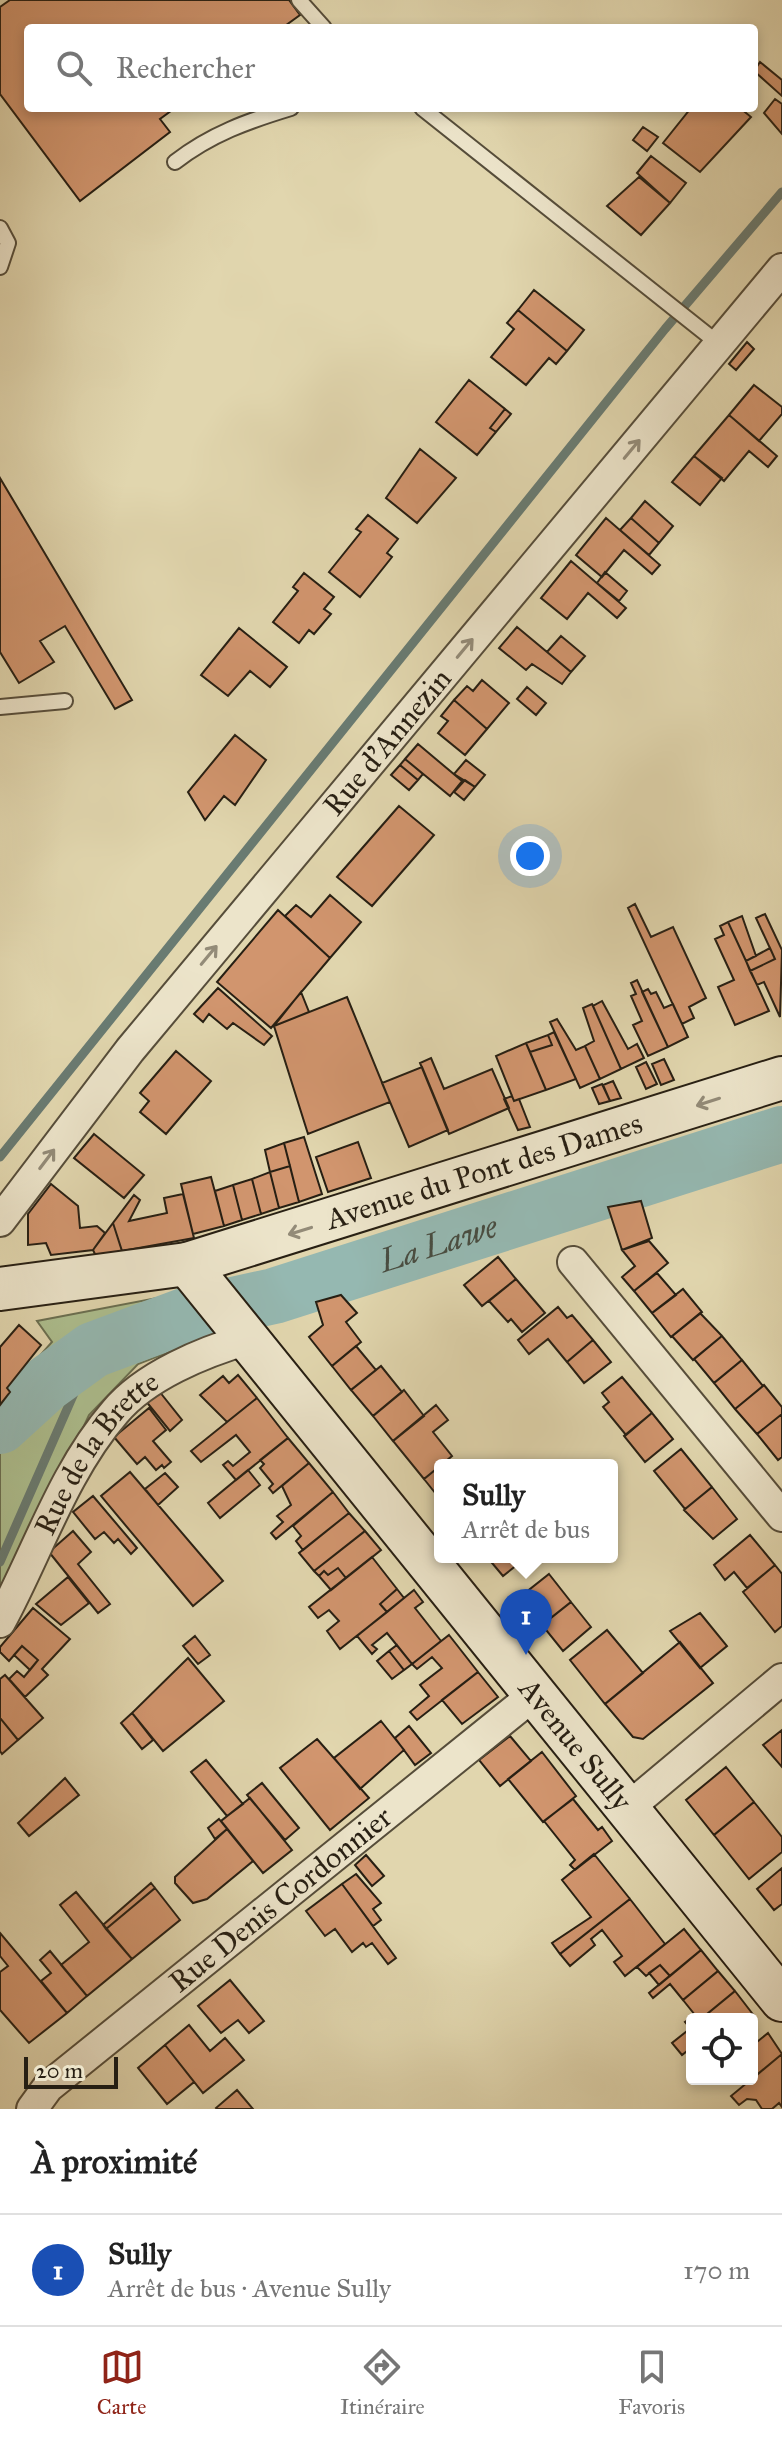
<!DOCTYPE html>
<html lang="fr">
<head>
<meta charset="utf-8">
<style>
	:root { --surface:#fff; --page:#f2f2f2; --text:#222; --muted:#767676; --line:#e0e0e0; --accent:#8f2418 }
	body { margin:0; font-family:"IM FELL Great Primer",serif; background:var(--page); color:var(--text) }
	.controls { position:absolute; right:24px; bottom:24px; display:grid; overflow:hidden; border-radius:8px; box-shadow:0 4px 12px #0003 }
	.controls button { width:72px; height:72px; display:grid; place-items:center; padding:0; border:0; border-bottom:2px solid var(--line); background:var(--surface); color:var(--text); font:40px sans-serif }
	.scale { position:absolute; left:24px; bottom:20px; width:94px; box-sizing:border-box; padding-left:8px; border:4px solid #271f13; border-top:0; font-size:22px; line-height:28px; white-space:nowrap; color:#271f13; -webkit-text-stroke:6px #ece4ca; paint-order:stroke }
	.you { position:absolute; left:530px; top:856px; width:28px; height:28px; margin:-20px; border:6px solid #fff; border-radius:50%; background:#1a73e8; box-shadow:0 0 0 12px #1a73e833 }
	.badge { display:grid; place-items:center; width:52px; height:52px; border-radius:50%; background:var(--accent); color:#fff; font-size:26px; font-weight:700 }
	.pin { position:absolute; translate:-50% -66px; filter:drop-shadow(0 2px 4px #0008) }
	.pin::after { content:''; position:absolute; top:42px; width:28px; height:24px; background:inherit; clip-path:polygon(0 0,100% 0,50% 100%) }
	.popup { position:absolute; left:434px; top:1459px; width:184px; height:104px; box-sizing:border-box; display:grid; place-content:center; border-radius:8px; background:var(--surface); filter:drop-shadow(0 2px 6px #0005); font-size:26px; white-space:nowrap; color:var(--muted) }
	.popup b { font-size:30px; color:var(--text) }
	.popup::after { content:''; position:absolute; left:50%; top:100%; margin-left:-16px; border:16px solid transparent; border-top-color:var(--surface) }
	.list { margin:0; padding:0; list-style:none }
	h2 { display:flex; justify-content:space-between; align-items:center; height:104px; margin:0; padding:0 32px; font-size:34px }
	h2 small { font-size:26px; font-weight:400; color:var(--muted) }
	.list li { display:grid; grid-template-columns:52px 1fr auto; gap:24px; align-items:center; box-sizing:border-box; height:112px; padding:0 32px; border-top:2px solid var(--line) }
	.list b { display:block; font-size:30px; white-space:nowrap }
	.list p { margin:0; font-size:26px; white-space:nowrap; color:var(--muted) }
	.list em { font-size:26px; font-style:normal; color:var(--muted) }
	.icon { flex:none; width:44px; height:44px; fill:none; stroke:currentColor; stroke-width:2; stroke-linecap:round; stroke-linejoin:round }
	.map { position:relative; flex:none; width:782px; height:2109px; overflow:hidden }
	.search { position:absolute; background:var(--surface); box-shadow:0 4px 12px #0003; left:24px; right:24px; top:24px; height:88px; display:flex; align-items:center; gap:20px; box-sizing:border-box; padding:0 28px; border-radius:8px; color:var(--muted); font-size:30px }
	.sheet { height:216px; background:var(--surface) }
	nav { display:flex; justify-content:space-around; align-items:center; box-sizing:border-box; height:112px; border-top:2px solid var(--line); background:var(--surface); font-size:22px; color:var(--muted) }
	nav a { display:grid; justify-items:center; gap:4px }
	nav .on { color:var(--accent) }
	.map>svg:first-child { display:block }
	.green { fill:#adbf8f; stroke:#6a6f51; stroke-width:2 }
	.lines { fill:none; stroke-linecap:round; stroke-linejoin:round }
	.stream { stroke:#697b72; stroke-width:9 }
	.river { stroke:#95b8b1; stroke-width:56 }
	.building { fill:#d1956e; stroke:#271f13; stroke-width:2 }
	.lane-casing { stroke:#564d3a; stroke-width:18 }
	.street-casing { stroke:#564d3a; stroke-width:34 }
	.secondary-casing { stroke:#271f13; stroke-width:46 }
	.lane { stroke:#ece4ca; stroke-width:14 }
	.street { stroke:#ece4ca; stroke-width:30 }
	.secondary { stroke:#ece4ca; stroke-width:42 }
	.oneway { stroke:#938b78 }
	.labels { text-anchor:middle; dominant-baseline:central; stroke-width:6; stroke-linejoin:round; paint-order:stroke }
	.street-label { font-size:30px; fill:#271f13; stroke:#ece4ca }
	.water-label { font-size:32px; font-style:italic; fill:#484d42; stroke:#ece4ca }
</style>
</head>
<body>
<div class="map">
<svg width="782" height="2109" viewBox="0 0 782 2109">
	<rect width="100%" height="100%" fill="#e1d6ae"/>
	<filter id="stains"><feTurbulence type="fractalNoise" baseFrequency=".0025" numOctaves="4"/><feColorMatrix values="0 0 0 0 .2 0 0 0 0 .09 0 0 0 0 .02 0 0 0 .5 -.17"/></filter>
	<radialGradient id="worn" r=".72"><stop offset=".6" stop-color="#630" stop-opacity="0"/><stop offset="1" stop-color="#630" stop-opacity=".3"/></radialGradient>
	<path class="green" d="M167 1296 192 1343 138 1364 89 1415 0 1605V1421L18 1393 13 1386 52 1342 37 1321Z"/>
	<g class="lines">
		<path class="stream" d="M0 1157 665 329 782 192
			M0 1562 93 1350"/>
		<path class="river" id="s1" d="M0 1426 46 1384 93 1350 187 1315 274 1296 782 1134"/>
	</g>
	<path class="building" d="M10 0H289L300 15 282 28H28V108H175L160 119 170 132 80 201 0 94V7Z
		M760 62 782 80V96L754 71Z
		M775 99 782 104V134L764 113Z
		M691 108H740L751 117 700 172 663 143Z
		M643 127 658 137 647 151 633 140Z
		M651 156 686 183 670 203 637 173Z
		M639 177 670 203 641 235 607 206Z
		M534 290 584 330 567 351 518 310Z
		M518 310 567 351 556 364 549 358 526 385 491 357 514 329 507 323Z
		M747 342 754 349 736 370 729 364Z
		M469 380 505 409 490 428 496 432 477 455 436 422Z
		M754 385 782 407V414L759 441 729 415Z
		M505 409 511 414 496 432 490 428Z
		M729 415 777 456 768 467 749 451 724 481 694 456Z
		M420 449 456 478 417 523 386 498Z
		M694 456 722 478 700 505 672 482Z
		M0 478 132 700 115 709 65 626 40 641 54 662 19 683 0 652Z
		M645 501 673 526 659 543 631 518Z
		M368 515 398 539 387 553 392 557 360 597 329 572 361 532 356 529Z
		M606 518 660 565 652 574 624 550 602 577 576 555Z
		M631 518 659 543 649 555 620 530Z
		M571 561 626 608 617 618 588 593 567 619 541 598Z
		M605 572 627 591 619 601 597 583Z
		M304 573 334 597 324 609 331 614 314 634 309 630 299 643 273 622 298 591 293 587Z
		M517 627 571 672 562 684 532 664 526 670 499 648Z
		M239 628 287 667 270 687 250 671 228 696 201 675Z
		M561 636 585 656 571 672 547 652Z
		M482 680 509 703 487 729 454 700 467 686 473 691Z
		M527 687 546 703 536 715 517 699Z
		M454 700 487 729 465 755 438 733 448 721 441 716Z
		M235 735 266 760 235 805 224 796 205 820 188 792Z
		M418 744 462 781 450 796 405 759Z
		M405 759 423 774 418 780 400 765Z
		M466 760 485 775 475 787 454 774Z
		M400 765 418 780 409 790 391 775Z
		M465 780 475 787 464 800 454 792Z
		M399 806 434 835 372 906 337 877Z
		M330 895 361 922 330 958 285 916 296 905 311 917Z
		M635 904 651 937 673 927 706 998 689 1007 694 1018 682 1024 628 908Z
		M278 910 330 958 271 1028 217 982Z
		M765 914 782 950 780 1017 764 982 757 985 750 971 775 959 756 918Z
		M742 916 756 956 746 961 728 922Z
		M728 922 769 1011 735 1025 718 987 734 980 715 939 724 935 720 926Z
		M770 948 775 959 750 971 746 961Z
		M637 980 668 1047 648 1056 633 1025 642 1021 631 996 636 994 631 983Z
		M218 988 272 1036 264 1045 233 1023 227 1029 209 1014 203 1022 194 1014Z
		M648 989 651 994 656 992 664 1008 673 1004 688 1037 668 1047 642 992Z
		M301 992 309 1012 274 1026Z
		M347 997 390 1102 308 1134 274 1026Z
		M602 1001 628 1049 637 1044 644 1058 621 1069 593 1006Z
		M592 1004 621 1069 600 1079 585 1046 594 1041 583 1008Z
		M557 1019 576 1050 585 1046 600 1079 580 1088 550 1022Z
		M554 1032 576 1079 546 1090 530 1052 552 1045 548 1035Z
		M548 1035 552 1045 530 1052 526 1043Z
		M526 1043 546 1090 514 1101 496 1056Z
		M176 1051 211 1081 166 1134 140 1112 149 1101 140 1093Z
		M431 1058 444 1089 492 1069 509 1108 449 1134 420 1063Z
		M664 1059 674 1080 661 1085 652 1064Z
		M646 1062 657 1084 646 1089 636 1067Z
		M422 1067 448 1130 409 1147 382 1083Z
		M613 1081 621 1098 610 1101 603 1085Z
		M602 1084 610 1101 599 1104 592 1088Z
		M512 1096 514 1101 519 1099 530 1127 518 1130 504 1099Z
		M94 1134 144 1175 124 1198 74 1158Z
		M304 1137 322 1194 299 1202 284 1143Z
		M358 1142 371 1178 328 1192 316 1157Z
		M284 1143 290 1166 270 1172 265 1150Z
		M290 1166 299 1202 279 1208 270 1172Z
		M270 1172 279 1208 261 1214 252 1179Z
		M211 1177 224 1226 193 1234 181 1184Z
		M252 1179 261 1214 242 1220 233 1185Z
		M51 1184 78 1206 80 1228 97 1226 105 1233 93 1250 51 1255 46 1243 28 1245V1214Z
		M233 1185 242 1220 224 1226 215 1191Z
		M183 1194 194 1238 122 1251 113 1223 134 1195 140 1200 129 1221 167 1213 164 1198Z
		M641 1201 652 1238 622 1250 608 1207Z
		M113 1223 122 1251 96 1256 93 1250Z
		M649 1241 668 1263 634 1291 622 1277 635 1266 622 1250Z
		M498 1257 516 1279 482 1306 464 1285Z
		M657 1273 676 1295 652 1313 634 1291Z
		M516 1279 545 1313 522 1332 511 1319 508 1322 489 1301Z
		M683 1289 702 1312 671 1337 652 1313Z
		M341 1295 357 1313 346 1322 361 1342 332 1366 309 1337 323 1325 316 1302Z
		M558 1307 567 1318 572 1315 593 1340 567 1362 548 1339 529 1354 518 1340Z
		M700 1313 722 1336 693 1360 672 1336Z
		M19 1325 41 1345 7 1388 10 1392 0 1405V1347Z
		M722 1336 742 1360 714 1383 694 1359Z
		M593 1340 611 1362 584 1383 567 1362Z
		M356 1346 376 1370 351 1390 332 1366Z
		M742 1360 763 1386 735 1409 714 1383Z
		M381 1366 402 1392 373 1416 351 1390Z
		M238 1375 257 1398 227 1422 200 1395 223 1376 229 1383Z
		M622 1377 652 1413 626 1435 603 1407 609 1402 602 1393Z
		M764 1385 782 1407V1414L757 1434 735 1409Z
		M404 1390 424 1416 393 1441 373 1416Z
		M159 1391 182 1420 170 1431 145 1400Z
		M257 1398 288 1438 236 1480 223 1465 228 1461 233 1466 250 1452 236 1435 201 1462 191 1451Z
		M436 1405 448 1420 433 1432 452 1456 424 1479 393 1441Z
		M149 1408 166 1430 153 1441 171 1462 164 1468 162 1465 156 1470 145 1457 137 1464 114 1437Z
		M652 1413 673 1439 645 1462 624 1436Z
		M782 1414V1457L778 1460 757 1434Z
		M288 1438 309 1463 273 1493 269 1488 273 1484 260 1468 264 1464 260 1460Z
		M681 1449 712 1487 685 1509 654 1471Z
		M309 1463 333 1492 276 1539 271 1533 283 1522 277 1516 291 1505 282 1486Z
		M440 1466V1499L424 1479Z
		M248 1470 260 1485 220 1518 208 1503Z
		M130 1472 223 1581 193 1606 101 1496Z
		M165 1473 178 1487 158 1505 145 1489Z
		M712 1487 737 1519 713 1539 684 1510Z
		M333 1492 349 1513 303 1550 296 1541 301 1536 293 1526Z
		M93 1496 137 1548 131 1554 118 1539 114 1543 104 1532 95 1539 73 1512Z
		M349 1513 365 1531 314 1571 299 1553Z
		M73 1531 91 1552 78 1564 110 1604 98 1613 49 1552Z
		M365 1531 381 1550 346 1578 338 1568 328 1575 324 1571 319 1576 314 1571Z
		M750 1535 775 1565 747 1588 734 1572 725 1580 714 1565Z
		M372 1557 397 1589 380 1604 387 1612 340 1649 327 1631 339 1621 329 1610 318 1618 309 1607Z
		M487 1557H527L503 1576Z
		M775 1565 782 1574V1626L775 1632 743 1592Z
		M338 1568 346 1578 331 1590 319 1576 324 1571 328 1575Z
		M549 1574 571 1602 542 1625 520 1597Z
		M68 1577 89 1603 61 1625 36 1604Z
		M397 1589 404 1598 387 1612 380 1604Z
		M414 1590 423 1602 415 1608 441 1641 412 1664 387 1633 372 1645 377 1649 372 1654 357 1636Z
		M571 1602 591 1627 563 1651 542 1625Z
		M33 1608 70 1639 42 1669 48 1675 25 1697 9 1679 17 1671 24 1677 38 1660 22 1646 9 1661 0 1652V1647Z
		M700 1613 727 1646 700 1668 670 1631Z
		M607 1630 643 1673 605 1704 570 1660Z
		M449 1635 478 1672 417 1720 410 1712 429 1696 420 1685 442 1668 432 1657 417 1669 412 1664Z
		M195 1636 210 1655 198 1664 183 1646Z
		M680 1642 713 1683 643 1739 633 1737 605 1704Z
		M397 1645 412 1664 404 1670 389 1651Z
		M22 1646 38 1660 30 1670 14 1655Z
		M389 1651 404 1670 392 1679 377 1661Z
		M188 1658 224 1701 163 1751 132 1713Z
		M478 1672 498 1697 462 1724 442 1700Z
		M5 1675 43 1718 18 1740 0 1718V1679Z
		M132 1713 153 1740 142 1749 121 1723Z
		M0 1718 18 1740 2 1754 0 1751Z
		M381 1721 404 1750 360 1789 334 1758Z
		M409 1726 431 1753 415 1765 395 1738Z
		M782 1730V1767L763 1745Z
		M510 1736 531 1761 500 1786 479 1760Z
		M317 1739 369 1798 330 1830 280 1768Z
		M542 1752 576 1796 543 1822 508 1779Z
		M206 1760 243 1804 227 1816 191 1772Z
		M726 1767 754 1802 714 1835 686 1800Z
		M65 1778 79 1795 29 1836 18 1823Z
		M262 1783 299 1828 285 1840 247 1795Z
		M250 1798 292 1850 263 1873 221 1821Z
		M573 1799 598 1830 602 1827 612 1841 575 1870 570 1865 575 1860 544 1821Z
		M754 1802 782 1837V1852L749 1879 714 1835Z
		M219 1819 227 1829 215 1839 208 1828Z
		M227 1829 253 1861 207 1899 193 1903 175 1883V1877Z
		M594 1854 630 1899 560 1954 552 1943 591 1917 562 1880Z
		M366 1855 384 1876 372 1886 355 1865Z
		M782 1868V1904L774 1910 757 1889Z
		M356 1874 381 1903 373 1909 381 1920 373 1926 342 1884Z
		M151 1883 155 1888 106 1929 103 1925Z
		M342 1884 396 1958 388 1964 372 1943 366 1947 363 1943 352 1952 335 1929 325 1936 306 1911Z
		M155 1888 180 1920 132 1959 106 1929Z
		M76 1892 132 1959 87 1996 61 1965 89 1942 60 1905Z
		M630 1899 665 1944 625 1976 614 1962 622 1956 602 1930 591 1939 595 1945 570 1966 560 1954Z
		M684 1929 701 1950 670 1976 660 1965 646 1976 637 1967Z
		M0 1933 67 2013 29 2043 0 2010V1972L8 1966 0 1956Z
		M701 1950 718 1971 683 2000 670 1984 653 1998 649 1993Z
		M50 1951 87 1996 67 2013 41 1981 51 1973 40 1960Z
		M660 1965 670 1976 659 1985 649 1973Z
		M718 1971 735 1991 701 2019H692L690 2028 685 2022 695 2015 683 2000Z
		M230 1980 264 2021 249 2033 238 2020 221 2033 198 2006Z
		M735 1991 755 2017 701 2019Z
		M189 2025 210 2051 225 2038 244 2060 203 2093 165 2045Z
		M692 2027V2047L682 2055 672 2043Z
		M768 2033 782 2054 752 2079V2046Z
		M165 2045 194 2082 167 2104 138 2068Z
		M782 2054V2107L779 2103 772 2109H762L756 2100 747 2099 739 2105 731 2096Z
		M237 2090 253 2109H217L216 2108Z"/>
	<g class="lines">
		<defs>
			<path id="lane" d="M299 0 324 28
				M422 108 719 344
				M175 162C211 134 248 121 291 108
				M0 228 8 243 0 267
				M0 707 65 701"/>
			<g id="street">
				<path id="s2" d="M0 1221 130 1050 782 269"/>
				<path d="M573 1262 782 1516"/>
				<path id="s3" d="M0 1622C37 1554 63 1472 115 1412 145 1376 203 1352 248 1339"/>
				<path d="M628 1808 782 1679"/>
				<path id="s4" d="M32 2109 48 2087 535 1694"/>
			</g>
			<g id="secondary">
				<path id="s5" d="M187 1264 782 2000"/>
				<path id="s6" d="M0 1289 187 1264 782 1078"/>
			</g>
		</defs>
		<use href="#lane" class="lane-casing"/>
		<use href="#street" class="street-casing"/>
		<use href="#secondary" class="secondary-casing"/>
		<use href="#lane" class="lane"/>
		<use href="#street" class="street"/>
		<use href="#secondary" class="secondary"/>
	</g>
	<defs><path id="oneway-shaft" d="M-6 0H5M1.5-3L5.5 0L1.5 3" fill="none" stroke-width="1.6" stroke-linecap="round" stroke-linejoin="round" transform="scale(2)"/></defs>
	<g class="oneway">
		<use href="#oneway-shaft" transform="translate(632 449) rotate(-50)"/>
		<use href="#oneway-shaft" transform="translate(465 648) rotate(-50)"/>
		<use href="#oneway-shaft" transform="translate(209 955) rotate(-50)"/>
		<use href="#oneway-shaft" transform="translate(708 1102) rotate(162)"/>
		<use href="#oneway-shaft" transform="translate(47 1159) rotate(-53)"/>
		<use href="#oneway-shaft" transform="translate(300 1231) rotate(163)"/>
	</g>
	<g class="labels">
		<g class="street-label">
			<text stroke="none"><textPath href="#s2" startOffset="616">Rue d'Annezin</textPath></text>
			<text stroke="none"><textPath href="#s6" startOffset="500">Avenue du Pont des Dames</textPath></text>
			<text stroke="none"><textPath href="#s3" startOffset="196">Rue de la Brette</textPath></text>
			<text stroke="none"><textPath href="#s5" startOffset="618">Avenue Sully</textPath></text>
			<text stroke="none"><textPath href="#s4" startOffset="326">Rue Denis Cordonnier</textPath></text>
		</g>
		<g class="water-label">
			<text stroke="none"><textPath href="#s1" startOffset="482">La Lawe</textPath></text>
		</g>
	</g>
	<rect width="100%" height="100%" filter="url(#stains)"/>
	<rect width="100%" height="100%" fill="url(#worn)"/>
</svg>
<div class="controls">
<button><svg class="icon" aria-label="locate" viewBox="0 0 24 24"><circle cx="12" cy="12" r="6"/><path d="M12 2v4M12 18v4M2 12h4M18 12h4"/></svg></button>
</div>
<div class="scale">20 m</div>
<div class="you"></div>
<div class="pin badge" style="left:526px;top:1655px;background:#1a4fb4">1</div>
<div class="popup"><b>Sully</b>Arrêt de bus</div>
<div class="search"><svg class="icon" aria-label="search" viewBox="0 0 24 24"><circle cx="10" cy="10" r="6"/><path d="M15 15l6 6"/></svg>Rechercher</div>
</div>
<section class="sheet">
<h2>À proximité<small></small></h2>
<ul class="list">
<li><span class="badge" style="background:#1a4fb4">1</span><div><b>Sully</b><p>Arrêt de bus · Avenue Sully</p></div><em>170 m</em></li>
</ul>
</section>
<nav>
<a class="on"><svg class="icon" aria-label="map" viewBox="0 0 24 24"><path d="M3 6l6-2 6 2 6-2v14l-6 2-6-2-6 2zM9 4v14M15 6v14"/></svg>Carte</a>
<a><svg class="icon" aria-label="directions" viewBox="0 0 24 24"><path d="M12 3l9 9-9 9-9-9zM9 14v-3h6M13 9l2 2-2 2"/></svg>Itinéraire</a>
<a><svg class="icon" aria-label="saved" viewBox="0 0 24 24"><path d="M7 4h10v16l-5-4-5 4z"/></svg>Favoris</a>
</nav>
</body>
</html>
